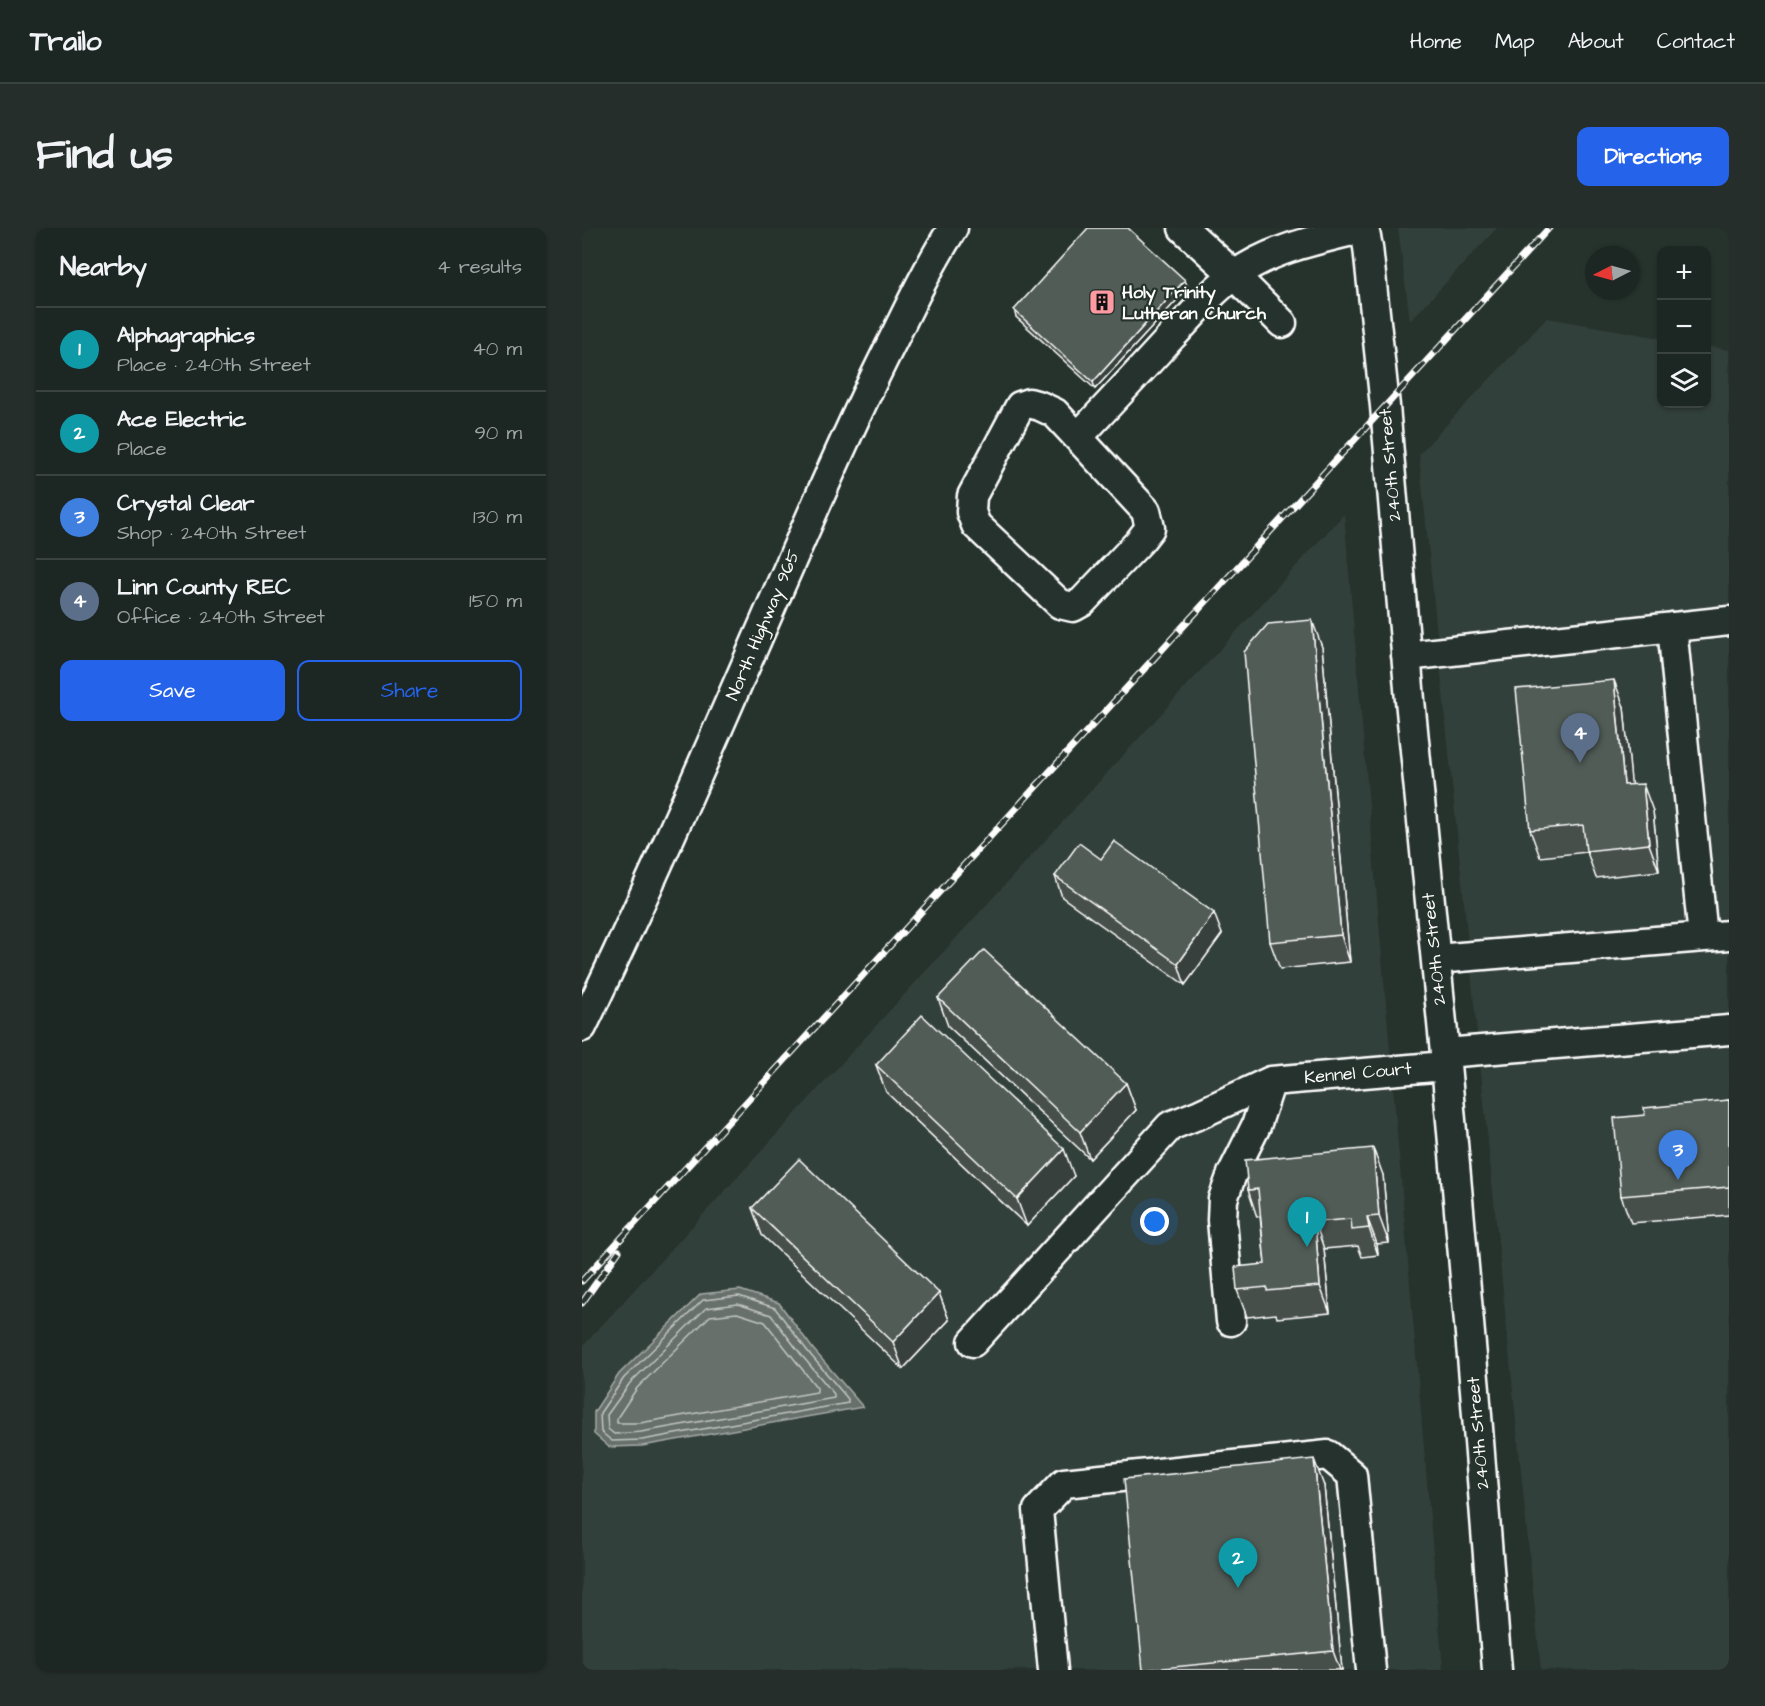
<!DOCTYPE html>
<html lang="en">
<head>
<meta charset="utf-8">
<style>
	:root { --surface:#1c2622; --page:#252e2a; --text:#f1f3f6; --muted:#a0a5a5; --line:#3a4340; --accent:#2563eb }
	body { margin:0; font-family:"Architects Daughter",sans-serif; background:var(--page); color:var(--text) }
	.controls { position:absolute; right:18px; top:18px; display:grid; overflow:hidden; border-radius:12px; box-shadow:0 2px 4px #0004 }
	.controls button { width:54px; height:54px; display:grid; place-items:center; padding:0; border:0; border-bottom:2px solid var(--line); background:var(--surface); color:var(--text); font:30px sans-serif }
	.compass { position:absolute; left:1003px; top:18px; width:54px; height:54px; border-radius:50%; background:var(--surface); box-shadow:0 2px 4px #0004; rotate:264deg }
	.you { position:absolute; left:573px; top:994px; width:21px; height:21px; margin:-15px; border:4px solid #fff; border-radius:50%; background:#1a73e8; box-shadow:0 0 0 9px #1a73e833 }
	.badge { display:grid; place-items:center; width:39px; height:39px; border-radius:50%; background:var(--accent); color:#fff; font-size:20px; font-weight:700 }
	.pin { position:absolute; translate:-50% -50px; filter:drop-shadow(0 2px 3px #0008) }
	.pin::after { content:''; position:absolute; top:32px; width:21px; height:18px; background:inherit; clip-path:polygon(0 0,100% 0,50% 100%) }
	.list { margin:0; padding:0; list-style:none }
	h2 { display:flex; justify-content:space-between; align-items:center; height:78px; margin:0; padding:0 24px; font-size:26px }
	h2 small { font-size:20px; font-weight:400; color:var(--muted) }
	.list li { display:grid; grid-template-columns:39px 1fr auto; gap:18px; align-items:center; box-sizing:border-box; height:84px; padding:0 24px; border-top:2px solid var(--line) }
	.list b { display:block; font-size:22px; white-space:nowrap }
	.list p { margin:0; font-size:20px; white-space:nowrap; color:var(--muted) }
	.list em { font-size:20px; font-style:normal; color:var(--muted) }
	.actions { display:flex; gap:12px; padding:18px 24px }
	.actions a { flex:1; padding:14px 0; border:2px solid var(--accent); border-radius:12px; text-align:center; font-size:21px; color:var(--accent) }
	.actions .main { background:var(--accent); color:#fff }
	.icon { flex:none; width:33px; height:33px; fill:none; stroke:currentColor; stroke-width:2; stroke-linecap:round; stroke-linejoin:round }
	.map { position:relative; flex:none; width:1147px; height:1442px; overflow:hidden; border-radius:12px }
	header { display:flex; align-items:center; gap:36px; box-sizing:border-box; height:84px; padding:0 30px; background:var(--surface); border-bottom:2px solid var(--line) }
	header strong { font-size:28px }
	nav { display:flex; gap:33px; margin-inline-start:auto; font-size:21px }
	.intro { display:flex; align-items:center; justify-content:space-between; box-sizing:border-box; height:144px; padding:0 36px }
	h1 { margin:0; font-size:42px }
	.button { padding:15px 27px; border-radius:12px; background:var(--accent); color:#fff; font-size:21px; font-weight:700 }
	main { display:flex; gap:36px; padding:0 36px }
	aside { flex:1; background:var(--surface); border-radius:12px; box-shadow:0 2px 4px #0004 }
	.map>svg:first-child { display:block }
	.built { fill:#333f3a }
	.water { fill:#67706c; stroke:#a4a9a7; stroke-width:1.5 }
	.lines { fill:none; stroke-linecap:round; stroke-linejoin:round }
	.shore { stroke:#c2c6c4; stroke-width:1.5 }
	.minor-casing { stroke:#fff; stroke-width:33 }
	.minor { stroke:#26332d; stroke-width:28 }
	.rail-casing { stroke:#fff; stroke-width:7 }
	.rail { stroke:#26332d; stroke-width:4.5; stroke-dasharray:14; stroke-linecap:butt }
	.wall { fill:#464f4b; stroke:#fff; stroke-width:1.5 }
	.shaded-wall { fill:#39403d; stroke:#fff; stroke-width:1.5 }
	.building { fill:#515c57; stroke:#fff; stroke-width:1.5 }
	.labels { text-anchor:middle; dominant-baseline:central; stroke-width:4.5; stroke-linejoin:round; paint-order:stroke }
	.poi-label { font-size:18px; font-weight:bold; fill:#fff; stroke:#26332d; text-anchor:start }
	.street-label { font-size:18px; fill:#fff; stroke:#26332d }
</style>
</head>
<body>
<header>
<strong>Trailo</strong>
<nav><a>Home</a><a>Map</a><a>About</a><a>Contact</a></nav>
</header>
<div class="intro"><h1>Find us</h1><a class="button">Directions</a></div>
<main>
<aside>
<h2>Nearby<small>4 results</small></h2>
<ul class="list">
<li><span class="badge" style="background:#0f9aa8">1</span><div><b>Alphagraphics</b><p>Place · 240th Street</p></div><em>40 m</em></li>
<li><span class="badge" style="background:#0f9aa8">2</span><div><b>Ace Electric</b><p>Place</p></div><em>90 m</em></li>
<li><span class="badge" style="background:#3f7fe0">3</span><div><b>Crystal Clear</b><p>Shop · 240th Street</p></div><em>130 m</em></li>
<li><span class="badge" style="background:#5c6f8a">4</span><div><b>Linn County REC</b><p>Office · 240th Street</p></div><em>150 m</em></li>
</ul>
<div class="actions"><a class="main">Save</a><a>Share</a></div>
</aside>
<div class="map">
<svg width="1147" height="1442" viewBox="0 0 1147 1442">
	<rect width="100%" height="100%" fill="#26332d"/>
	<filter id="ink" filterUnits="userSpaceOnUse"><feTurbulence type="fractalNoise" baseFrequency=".0167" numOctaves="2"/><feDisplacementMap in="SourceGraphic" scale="12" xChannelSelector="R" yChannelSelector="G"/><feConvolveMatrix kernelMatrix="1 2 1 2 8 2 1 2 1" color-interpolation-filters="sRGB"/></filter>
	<g filter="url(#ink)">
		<path class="built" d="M816 0H915L828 93Z
			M965 90 1079 110 1080 176H1124L1125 118 1147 122V1442H959L837 226Z
			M762 286 861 1442H0V1119Z"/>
		<path class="water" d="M158 1062 197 1075 231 1121 281 1179 60 1218 27 1219 12 1206V1184L37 1146 119 1066Z"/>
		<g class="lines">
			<path class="shore" d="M157 1068 193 1080 227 1125 266 1171V1175L60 1212 30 1213 19 1204 18 1185 42 1150 121 1072Z
				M156 1076 189 1087 221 1129 252 1166V1170L59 1204 32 1206 26 1201 25 1187 48 1155 124 1080Z
				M155 1085 183 1094 235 1160V1164L58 1195H35V1190L55 1160 128 1088Z"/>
			<defs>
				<path id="minor" d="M601 0 652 47 700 95
					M782 0 786 19 803 178 828 472 863 825 893 1162 915 1442
					M447 175 458 178 473 185 564 283 568 300 557 314 500 374 491 379 478 376 394 297 389 284 390 268 438 178Z
					M496 209C527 176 559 142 590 108 610 88 629 63 653 47 690 20 738 11 782 0
					M1090 399 1121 709
					M824 428 1147 393
					M854 731 1147 707
					M0 799C81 632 152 462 227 293 254 231 282 169 313 108 331 71 349 34 371 0
					M863 825 1147 802
					M649 1093 640 992 641 971 650 946 674 898 689 853
					M391 1114 588 898 618 886 689 853 863 838
					M471 1442 456 1282 482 1255 746 1227 770 1247 789 1442"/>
			</defs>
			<use href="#minor" class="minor-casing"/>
			<use href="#minor" class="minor"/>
			<defs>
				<path id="rail" d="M0 1053 967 0
					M0 1075 37 1023"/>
			</defs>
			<use href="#rail" class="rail-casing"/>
			<use href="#rail" class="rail"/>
		</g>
		<path class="wall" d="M606 60 513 161 434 89 432 82Z
			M740 419 768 734 698 741 688 714Z
			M1042 479 1049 557 1071 583 1077 643 1014 650 1005 624 958 629 948 602Z
			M519 631 640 706 603 757 480 669 473 648Z
			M356 770 544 855 554 882 508 931 366 798Z
			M294 837 492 948 445 998 304 864Z
			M1147 872V987L1049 995 1039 968 1063 887Z
			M801 947 807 1015 795 1016 796 1027 780 1029 776 1018 742 1021 748 1085 695 1090 694 1086 665 1089 655 1062 683 1036 678 988 675 989 666 962Z
			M170 980 357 1065 367 1092 321 1141 180 1007Z
			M742 1258 760 1442H561Z"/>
		<path class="shaded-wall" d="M603 52 606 60 513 161 511 154Z
			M730 392 740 419 768 734 759 707Z
			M1032 452 1042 479 1052 584 1042 557Z
			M1061 556 1071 583 1077 643 1067 616Z
			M632 685 640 706 603 757 596 736Z
			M544 855 554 882 508 931 498 904Z
			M791 920 801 947 807 1015 797 988Z
			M482 921 492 948 445 998 435 971Z
			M785 989 795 1016 796 1027 787 1000Z
			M733 994 742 1021 748 1085 738 1058Z
			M357 1065 367 1092 321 1141 311 1114Z
			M732 1231 742 1258 760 1442H758L751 1423Z"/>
		<path class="building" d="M506 0H546L603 52 511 154 432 82Z
			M730 392 759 707 688 714 662 424 686 396Z
			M1032 452 1042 557 1061 556 1067 616 1004 623 1001 597 948 602 934 461Z
			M532 613 632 685 596 736 473 648 497 615 519 631Z
			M402 722 544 855 498 904 356 770Z
			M340 787 482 921 435 971 294 837Z
			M1147 872V959L1039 968 1032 890 1063 887 1062 880Z
			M791 920 797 988 785 989 787 1000 770 1002 769 991 733 994 738 1058 685 1063V1059L655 1062 653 1039 683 1036 676 961 666 962 663 932Z
			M217 931 357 1065 311 1114 170 980Z
			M732 1231 751 1423 561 1442 542 1251Z"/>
	</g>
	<defs>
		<symbol id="building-square" viewBox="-11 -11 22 22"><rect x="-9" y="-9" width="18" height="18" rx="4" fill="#ff9aa2" stroke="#26332d"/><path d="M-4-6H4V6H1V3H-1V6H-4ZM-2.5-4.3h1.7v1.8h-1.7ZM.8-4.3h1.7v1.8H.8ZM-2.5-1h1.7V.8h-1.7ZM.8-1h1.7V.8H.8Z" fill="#111"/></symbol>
	</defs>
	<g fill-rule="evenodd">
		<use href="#building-square" x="505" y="59" width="30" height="30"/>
	</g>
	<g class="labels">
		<g class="poi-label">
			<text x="540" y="64">Holy Trinity<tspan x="540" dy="21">Lutheran Church</tspan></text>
		</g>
		<g class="street-label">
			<text transform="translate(808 237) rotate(-95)">240th Street</text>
			<text transform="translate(181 397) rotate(-67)">North Highway 965</text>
			<text transform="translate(852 721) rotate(-96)">240th Street</text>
			<text transform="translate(776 845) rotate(-5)">Kennel Court</text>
			<text transform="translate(896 1205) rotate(-95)">240th Street</text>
		</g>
	</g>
</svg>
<div class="controls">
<button>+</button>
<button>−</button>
<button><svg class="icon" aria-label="layers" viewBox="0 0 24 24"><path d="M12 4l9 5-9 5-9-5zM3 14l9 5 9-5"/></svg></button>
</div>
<svg class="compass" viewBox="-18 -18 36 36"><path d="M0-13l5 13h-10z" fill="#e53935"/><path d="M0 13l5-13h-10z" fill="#a0a5a5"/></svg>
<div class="you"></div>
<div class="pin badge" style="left:725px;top:1019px;background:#0f9aa8">1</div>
<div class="pin badge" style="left:656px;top:1360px;background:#0f9aa8">2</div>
<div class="pin badge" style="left:1096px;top:952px;background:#3f7fe0">3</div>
<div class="pin badge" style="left:998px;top:535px;background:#5c6f8a">4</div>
</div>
</main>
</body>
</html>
